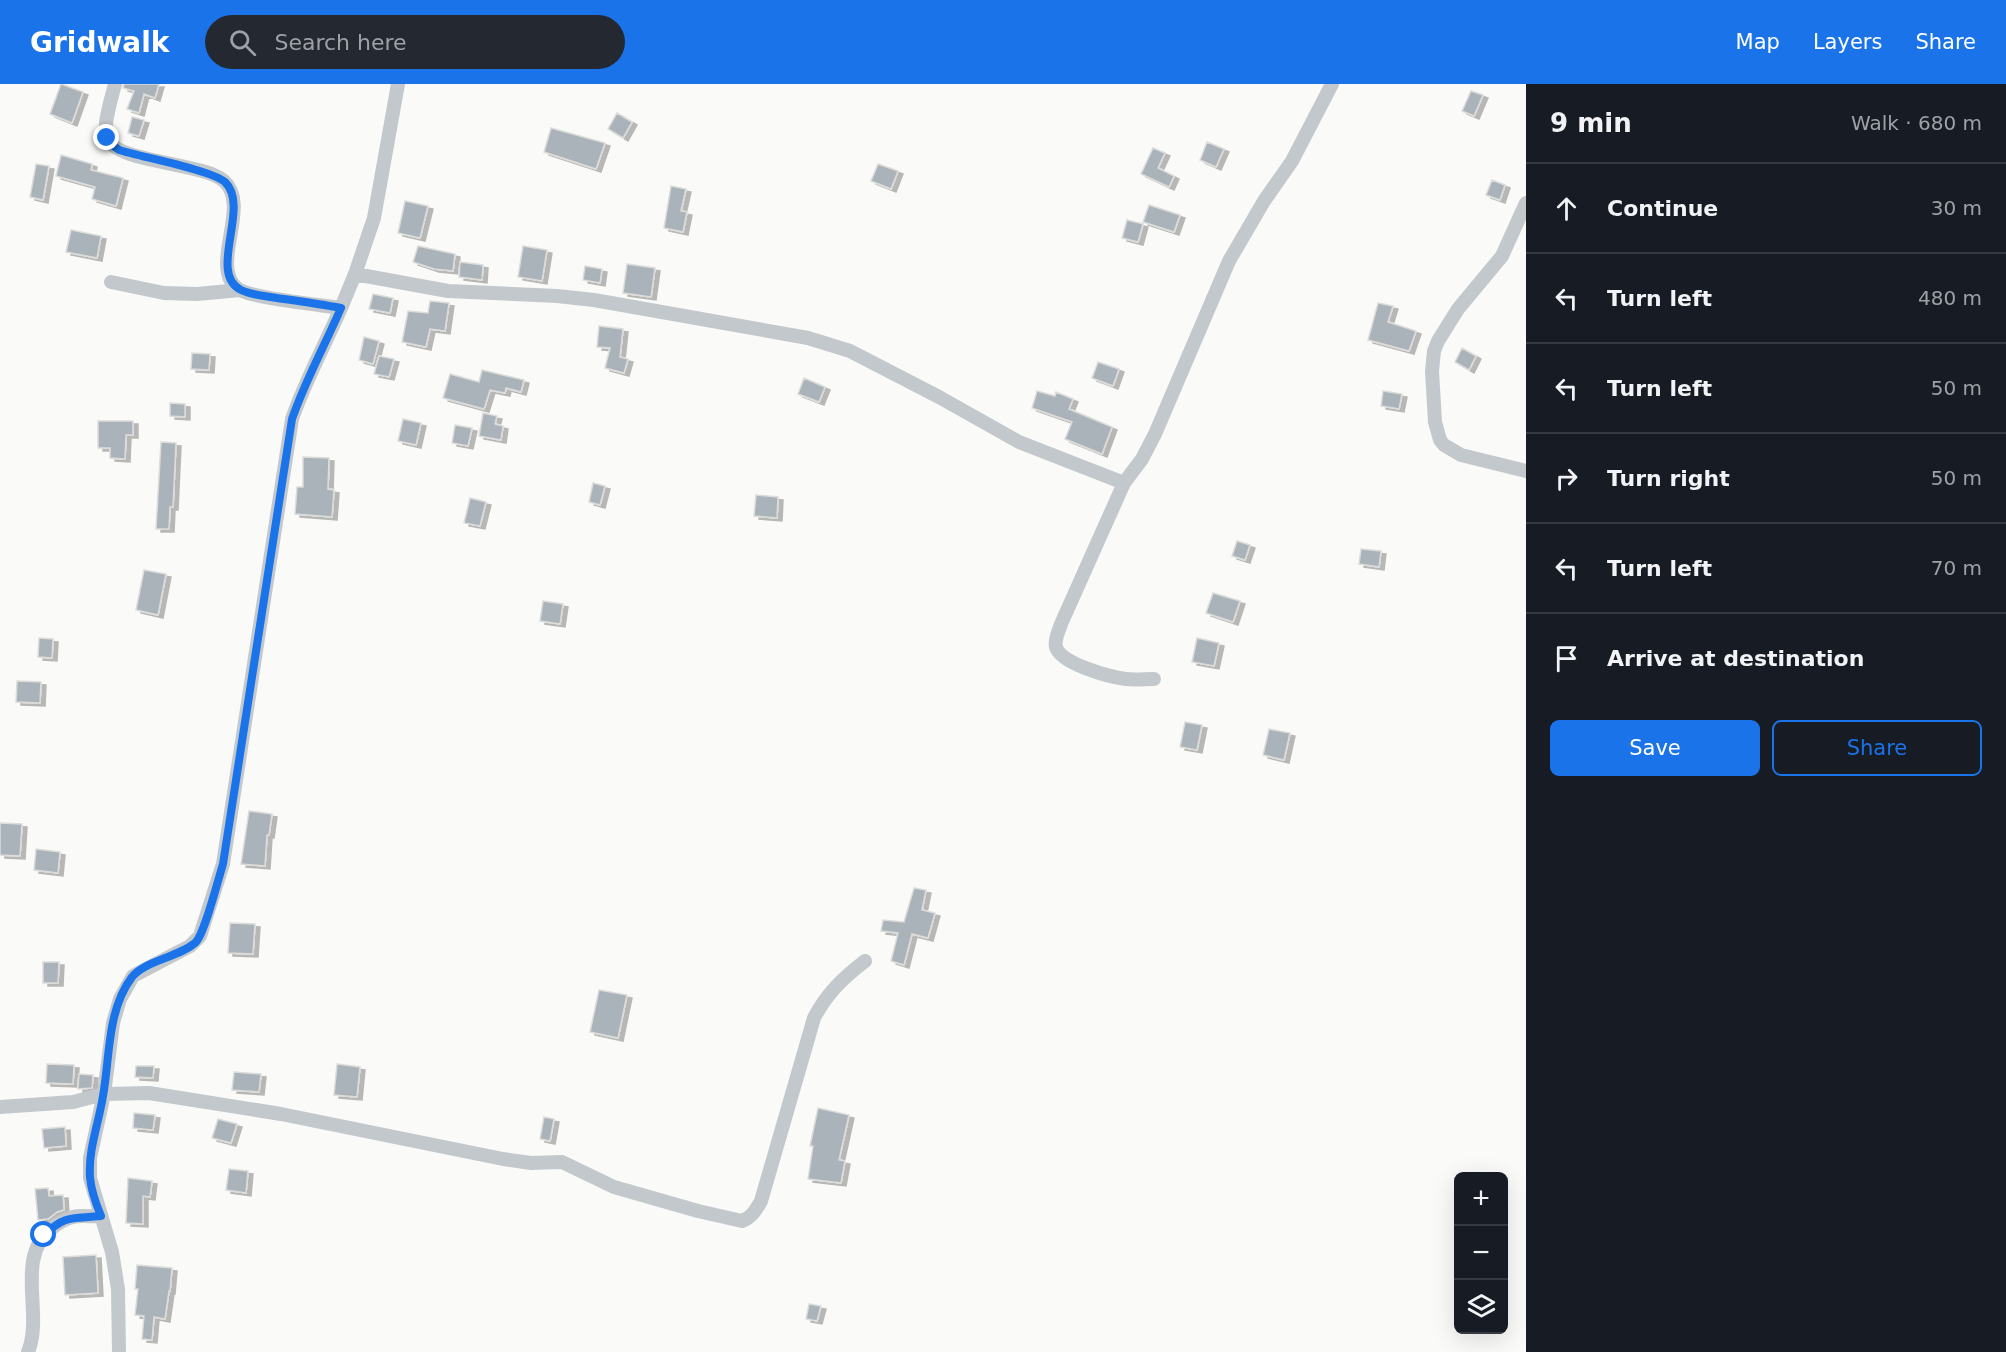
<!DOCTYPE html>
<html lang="en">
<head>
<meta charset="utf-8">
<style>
	:root { --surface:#171b24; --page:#242831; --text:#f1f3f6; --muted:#9ea1a6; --line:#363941; --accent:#1a73e8 }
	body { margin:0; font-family:"DejaVu Sans",sans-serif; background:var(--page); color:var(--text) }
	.controls { position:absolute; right:18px; bottom:18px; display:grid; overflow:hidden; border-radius:9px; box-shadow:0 6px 24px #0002 }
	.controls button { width:54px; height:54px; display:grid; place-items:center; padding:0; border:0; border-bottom:2px solid var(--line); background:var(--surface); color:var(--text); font:30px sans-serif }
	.stop { position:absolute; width:18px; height:18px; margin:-14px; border:4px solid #1a73e8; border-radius:50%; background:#fff }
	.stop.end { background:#1a73e8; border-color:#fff; box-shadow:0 2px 6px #0008 }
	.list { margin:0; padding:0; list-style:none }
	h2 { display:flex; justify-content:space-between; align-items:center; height:78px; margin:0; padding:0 24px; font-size:26px }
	h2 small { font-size:20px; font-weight:400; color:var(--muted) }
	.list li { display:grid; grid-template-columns:39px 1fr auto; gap:18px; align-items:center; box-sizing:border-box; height:90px; padding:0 24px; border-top:2px solid var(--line) }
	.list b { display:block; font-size:22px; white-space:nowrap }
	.list em { font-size:20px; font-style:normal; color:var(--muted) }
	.actions { display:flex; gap:12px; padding:18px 24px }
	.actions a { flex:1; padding:14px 0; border:2px solid var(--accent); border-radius:9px; text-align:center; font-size:21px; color:var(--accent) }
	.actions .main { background:var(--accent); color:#fff }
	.icon { flex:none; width:33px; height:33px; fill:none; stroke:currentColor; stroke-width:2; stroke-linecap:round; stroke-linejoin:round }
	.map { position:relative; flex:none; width:1526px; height:1268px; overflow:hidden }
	header { display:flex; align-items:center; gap:36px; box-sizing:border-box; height:84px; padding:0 30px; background:var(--accent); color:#fff }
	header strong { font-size:28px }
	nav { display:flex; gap:33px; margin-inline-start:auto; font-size:21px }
	.search { width:420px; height:54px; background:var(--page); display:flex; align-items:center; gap:15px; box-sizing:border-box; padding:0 21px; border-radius:33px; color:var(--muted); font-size:22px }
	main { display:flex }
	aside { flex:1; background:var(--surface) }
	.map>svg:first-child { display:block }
	.building { fill:#aab3b9; stroke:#dcdcda; stroke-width:1.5; filter:url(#shadow) }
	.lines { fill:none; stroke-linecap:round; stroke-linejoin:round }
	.minor { stroke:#c3c8cc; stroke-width:14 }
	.route { stroke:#1a73e8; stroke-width:8 }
</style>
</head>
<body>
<header>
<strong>Gridwalk</strong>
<div class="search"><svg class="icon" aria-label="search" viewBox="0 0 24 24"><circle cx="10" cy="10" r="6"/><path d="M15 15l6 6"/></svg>Search here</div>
<nav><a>Map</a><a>Layers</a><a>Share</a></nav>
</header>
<main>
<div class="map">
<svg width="1526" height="1268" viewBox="0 0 1526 1268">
	<defs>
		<filter id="shadow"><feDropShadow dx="5" dy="3" stdDeviation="0" flood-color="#0004"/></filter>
	</defs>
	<rect width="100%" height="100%" fill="#fafaf8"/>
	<path class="building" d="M61 0 83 8 72 39 50 30Z
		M124 0H159L155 14 144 10 139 29 127 25 134 7 123 4Z
		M1471 7 1483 11 1474 32 1462 27Z
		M617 29 632 38 623 54 608 45Z
		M132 33 144 36 139 52 128 49Z
		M551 44 605 59 596 85 544 68Z
		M1207 58 1224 65 1216 83 1200 76Z
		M1153 64 1165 69 1158 84 1174 92 1169 103 1141 90Z
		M61 71 92 80 91 86 123 94 116 122 92 115 95 103 56 92Z
		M36 80 49 82 43 116 30 113Z
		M878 80 898 87 891 105 871 97Z
		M1492 96 1505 101 1500 116 1486 111Z
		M671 102 686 105 681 127 687 128 683 148 664 144Z
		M405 117 428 122 420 154 398 149Z
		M1149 121 1180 131 1174 148 1143 138Z
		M1127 136 1143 140 1138 158 1122 154Z
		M71 146 101 152 97 174 66 168Z
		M418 162 455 170 453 187 434 185 413 178Z
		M523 162 547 166 542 197 518 193Z
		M460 178 483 181 482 196 459 193Z
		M627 180 655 184 651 213 623 209Z
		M585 182 602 185 600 199 583 196Z
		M373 210 393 214 390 229 369 225Z
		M430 217 449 219 445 247 430 245 426 263 402 258 408 227 428 229Z
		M1378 219 1393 222 1388 238 1416 247 1409 267 1368 256Z
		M599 242 623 245 620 273 628 275 624 289 605 284 610 264 597 263Z
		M364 253 379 257 373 280 359 276Z
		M1462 264 1476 272 1469 286 1455 278Z
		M192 269 210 270 209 286 191 285Z
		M379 272 394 275 389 293 374 290Z
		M1098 278 1119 285 1113 302 1092 294Z
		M482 286 524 296 521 308 506 304 505 309 490 306 484 325 443 314 450 290 479 298Z
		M804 294 825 303 819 318 798 310Z
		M1037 307 1055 312 1056 308 1073 315 1069 325 1112 343 1102 370 1065 355 1072 338 1032 324Z
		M1383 307 1402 310 1399 325 1381 322Z
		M170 319 185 320V333L170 332Z
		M483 329 497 332 495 340 503 342 501 356 479 352Z
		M403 335 421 339 416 361 398 357Z
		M98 337H133V351H126L125 375 110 374V364H98Z
		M455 341 472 344 468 362 452 359Z
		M161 358 176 359 173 423H170L169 445H156Z
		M303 373 329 374 328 405 334 406 332 433 295 430 297 403H303Z
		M593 399 605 402 600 421 589 418Z
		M756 411 778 413 777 434 754 432Z
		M470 414 486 418 480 442 464 439Z
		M1237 457 1250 461 1245 476 1232 472Z
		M1361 465 1381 467 1379 483 1359 480Z
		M144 486 166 490 158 531 136 526Z
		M1213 509 1240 517 1233 538 1206 529Z
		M543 517 563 520 560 540 540 537Z
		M39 554 53 555 52 574 38 573Z
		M1197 554 1219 559 1214 582 1192 578Z
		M17 597 41 598 40 619 16 618Z
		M1185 638 1202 641 1197 666 1180 663Z
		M1269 645 1290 649 1284 676 1263 671Z
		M249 727 272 730 269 751H267L265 782 241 780Z
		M0 739 22 740 20 772 0 771Z
		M36 765 60 768 58 789 34 786Z
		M914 804 926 806 922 826 935 829 928 854 912 850 904 881 891 877 898 849 881 847 883 836 904 838Z
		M230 839 255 840 253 870 228 869Z
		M43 878H59L58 899H43Z
		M599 906 627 911 618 954 590 948Z
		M47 980 74 981 73 1000 46 999Z
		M337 980 360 983 357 1013 334 1011Z
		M136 982H154L153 994 135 993Z
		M234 988 261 990 259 1008 232 1006Z
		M79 990 93 991 92 1004 78 1005Z
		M818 1024 849 1031 839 1076 845 1077 841 1099 808 1095 813 1062H810Z
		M134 1029 155 1031 153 1046 133 1044Z
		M544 1033 554 1035 550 1057 540 1055Z
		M218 1035 237 1040 231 1059 212 1054Z
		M65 1043 66 1062 44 1064 42 1045Z
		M229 1085 248 1087 246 1109 226 1106Z
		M128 1094 152 1097 150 1113 143 1112V1140L126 1139Z
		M48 1104 49 1112 63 1111 64 1126 57 1128 48 1135 38 1136 35 1105Z
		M96 1171 98 1209 65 1211 63 1173Z
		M137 1181 172 1184 170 1207H169L165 1235 154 1233 152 1256 142 1255 144 1232 135 1231 138 1205H135Z
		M809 1220 821 1222 817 1237 806 1235Z"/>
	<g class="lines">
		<path class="minor" d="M115 0C112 13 102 42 107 54 116 79 202 78 224 97 252 122 208 183 238 205 251 214 321 221 341 224L355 190 448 207 557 212 594 216 808 254 850 267 939 313 1019 358 1124 399 1142 375 1155 350 1229 177 1264 117 1292 77 1332 0
			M1526 119 1502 172 1458 225 1438 257 1434 267 1432 287 1435 338 1440 356 1444 361 1461 371 1526 387
			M355 190 374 134 398 0
			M111 198 164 209 197 210 240 206
			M1124 399 1061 540C1059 547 1054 555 1056 563 1061 580 1110 593 1126 595 1135 596 1145 595 1154 595
			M0 1023 73 1018 104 1010 149 1009 281 1030 503 1075 531 1079 562 1078 614 1103 698 1127 742 1137C751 1134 756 1126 761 1117L814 934C827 909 843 894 865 877
			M28 1268C44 1229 14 1174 52 1144 58 1139 65 1135 73 1133 82 1131 91 1133 101 1132
			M119 1268 118 1205 112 1168 90 1094V1074L104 1010 113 939 120 915 133 892 190 862 200 852 223 780 292 335C305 297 325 261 341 224"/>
	</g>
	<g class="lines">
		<path class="route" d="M44 1151C66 1130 73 1135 101 1132 96 1120 91 1106 90 1093 88 1066 99 1038 103 1012 110 973 107 926 132 893 146 876 180 873 196 858 205 848 218 796 223 780L292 335C305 297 325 261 341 224 320 220 298 217 277 214 265 212 251 211 241 206 207 189 251 123 225 98 211 86 141 73 119 66L111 60 107 54"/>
	</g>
</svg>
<div class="controls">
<button>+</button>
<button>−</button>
<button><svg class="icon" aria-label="layers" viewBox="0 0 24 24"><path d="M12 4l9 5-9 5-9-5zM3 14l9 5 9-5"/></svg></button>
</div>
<div class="stop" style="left:44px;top:1151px"></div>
<div class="stop end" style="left:107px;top:54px"></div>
</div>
<aside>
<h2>9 min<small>Walk · 680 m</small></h2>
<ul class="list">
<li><svg class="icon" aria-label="ahead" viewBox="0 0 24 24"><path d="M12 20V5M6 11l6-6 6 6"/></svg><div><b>Continue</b></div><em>30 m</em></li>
<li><svg class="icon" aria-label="left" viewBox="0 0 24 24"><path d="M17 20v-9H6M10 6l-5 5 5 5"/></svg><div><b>Turn left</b></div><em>480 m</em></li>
<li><svg class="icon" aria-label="left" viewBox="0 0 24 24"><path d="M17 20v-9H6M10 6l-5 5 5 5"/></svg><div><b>Turn left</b></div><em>50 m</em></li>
<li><svg class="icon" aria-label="right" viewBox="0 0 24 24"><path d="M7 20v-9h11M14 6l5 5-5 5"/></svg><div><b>Turn right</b></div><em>50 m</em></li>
<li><svg class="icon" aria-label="left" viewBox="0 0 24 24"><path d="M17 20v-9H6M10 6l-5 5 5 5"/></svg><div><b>Turn left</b></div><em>70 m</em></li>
<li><svg class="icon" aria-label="arrive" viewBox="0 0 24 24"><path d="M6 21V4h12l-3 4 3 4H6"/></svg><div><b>Arrive at destination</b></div></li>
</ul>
<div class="actions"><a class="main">Save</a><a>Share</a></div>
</aside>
</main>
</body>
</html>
